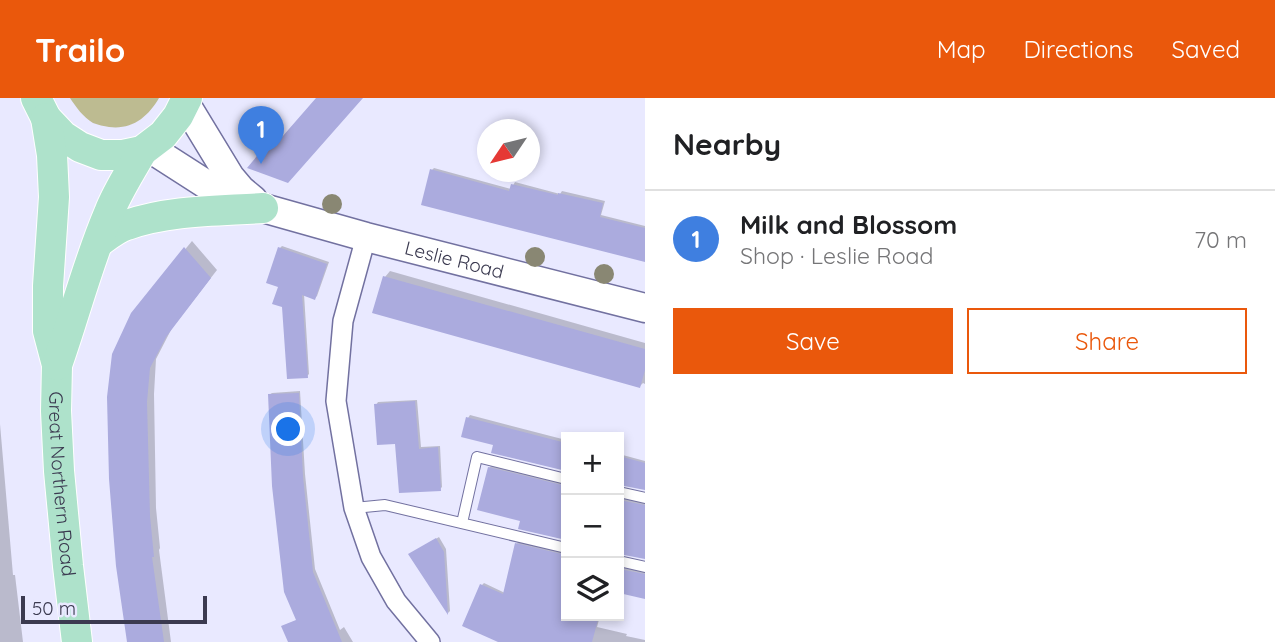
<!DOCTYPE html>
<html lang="en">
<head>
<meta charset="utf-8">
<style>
	:root { --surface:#fff; --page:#f2f2f2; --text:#202124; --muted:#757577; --line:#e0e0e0; --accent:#ea580c }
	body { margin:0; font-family:Quicksand,sans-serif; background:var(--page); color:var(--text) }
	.controls { position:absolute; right:21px; bottom:21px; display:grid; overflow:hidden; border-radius:0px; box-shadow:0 4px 10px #0003 }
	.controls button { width:63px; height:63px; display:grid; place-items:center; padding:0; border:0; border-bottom:2px solid var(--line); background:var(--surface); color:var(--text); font:35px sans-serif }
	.compass { position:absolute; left:477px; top:21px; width:63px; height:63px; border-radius:50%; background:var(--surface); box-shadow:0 4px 10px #0003; rotate:235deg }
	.scale { position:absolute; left:21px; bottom:18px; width:186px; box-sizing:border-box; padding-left:7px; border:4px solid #3b3a50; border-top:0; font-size:19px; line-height:24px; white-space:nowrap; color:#3b3a50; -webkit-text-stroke:5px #e9e9ff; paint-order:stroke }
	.you { position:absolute; left:289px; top:332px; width:24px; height:24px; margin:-18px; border:5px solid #fff; border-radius:50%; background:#1a73e8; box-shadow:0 0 0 10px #1a73e833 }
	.badge { display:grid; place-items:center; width:46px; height:46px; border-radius:50%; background:var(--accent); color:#fff; font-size:23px; font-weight:700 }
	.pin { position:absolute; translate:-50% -58px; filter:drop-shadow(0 2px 4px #0008) }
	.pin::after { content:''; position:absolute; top:37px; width:24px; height:21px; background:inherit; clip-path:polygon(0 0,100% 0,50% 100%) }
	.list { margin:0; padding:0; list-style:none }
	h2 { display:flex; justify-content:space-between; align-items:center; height:91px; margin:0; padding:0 28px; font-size:30px }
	h2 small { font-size:23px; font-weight:400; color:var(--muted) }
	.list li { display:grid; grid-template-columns:46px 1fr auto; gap:21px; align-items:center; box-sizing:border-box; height:98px; padding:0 28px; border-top:2px solid var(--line) }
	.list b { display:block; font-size:26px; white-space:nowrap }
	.list p { margin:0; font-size:23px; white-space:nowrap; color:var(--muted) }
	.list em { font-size:23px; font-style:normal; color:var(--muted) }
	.actions { display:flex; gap:14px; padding:21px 28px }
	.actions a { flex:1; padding:16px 0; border:2px solid var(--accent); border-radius:0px; text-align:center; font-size:24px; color:var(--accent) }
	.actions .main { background:var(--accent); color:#fff }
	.icon { flex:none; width:38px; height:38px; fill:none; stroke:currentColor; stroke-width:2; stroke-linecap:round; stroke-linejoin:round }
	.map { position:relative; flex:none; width:645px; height:544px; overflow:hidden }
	header { display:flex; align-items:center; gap:42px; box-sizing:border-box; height:98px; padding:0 35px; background:var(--accent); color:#fff }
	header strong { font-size:33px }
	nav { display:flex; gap:38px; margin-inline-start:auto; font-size:24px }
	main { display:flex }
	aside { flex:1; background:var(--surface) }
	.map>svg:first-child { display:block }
	.green { fill:#bdbb91 }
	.shadow { fill:#0003 }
	.building { fill:#ababde }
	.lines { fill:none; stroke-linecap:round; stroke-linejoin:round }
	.lane-casing { stroke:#7271a0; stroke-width:12 }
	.street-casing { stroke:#7271a0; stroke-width:22 }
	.secondary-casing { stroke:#7271a0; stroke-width:31 }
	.primary-casing { stroke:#fff; stroke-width:32 }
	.lane { stroke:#fff; stroke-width:10 }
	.street { stroke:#fff; stroke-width:19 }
	.secondary { stroke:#fff; stroke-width:28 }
	.primary { stroke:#aee2cb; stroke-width:30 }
	.tree { fill:#898773 }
	.labels { text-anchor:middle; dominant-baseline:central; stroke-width:6; stroke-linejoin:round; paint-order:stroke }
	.street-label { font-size:19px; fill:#3b3a50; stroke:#e9e9ff }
</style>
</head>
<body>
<header>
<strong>Trailo</strong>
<nav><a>Map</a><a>Directions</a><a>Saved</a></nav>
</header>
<main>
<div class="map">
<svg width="645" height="544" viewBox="0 0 645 544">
	<rect width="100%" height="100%" fill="#e9e9ff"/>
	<path class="green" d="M70 0H159C148 19 132 32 109 29 104 28 98 27 93 25 83 19 76 9 70 0Z"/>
	<path class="shadow" d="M434 70 511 91 515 84 560 96 562 93 605 103 601 117 645 128V163L432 72Z
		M192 143 217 172 172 230 156 261 154 296 156 410 160 450 159 452 171 544H128L132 216Z
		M282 148 329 164 317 198 315 200 304 196 309 276 307 278 284 208 280 188V150Z
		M390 173 645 245V286L643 285 639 289 385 179Z
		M300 293 305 376 315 471 340 532 344 529 353 544H307L297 521 269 297 272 295Z
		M417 302 421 349 440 348 442 389 440 391 396 344 376 307 378 304Z
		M470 317 566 342V372L493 354 495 346 468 320Z
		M0 326 13 477H15L23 544H0Z
		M619 356 645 363V391L619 385Z
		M491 368 566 386V441L520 430 522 422 489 370Z
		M619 399 645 405V460L619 454Z
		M439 439 446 451 450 513 448 515 410 456Z
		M519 444 566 455V518H600L597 529 627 536 626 538 645 542V544H502L482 487 484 485 505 495 516 446Z
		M619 468 645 474V499L619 493Z"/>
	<path class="building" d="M316 0H363L288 85 247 70 276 35 282 39Z
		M430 71 509 93 511 86 558 97V95L603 105 600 119 645 130V164L421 107Z
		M184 149 211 180 166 239 150 270 147 304 150 418 154 459H152L164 544H127L116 468 109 381 107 299 112 256 131 215Z
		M278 149 327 166 315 202 302 197 308 280 287 281 282 209 272 206 278 189 266 185Z
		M383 178 645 251V272L640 290 372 215Z
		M299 295 303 379 313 474 342 544H288L281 528 296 522 284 494 272 388 268 296Z
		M415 303 419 351 438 349 441 393 399 395 395 346 377 347 374 306Z
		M466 319 566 345V373L491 355 493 347 461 339Z
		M619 358 645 365V392L619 387Z
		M488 369 566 388V442L518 431 520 423 477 412Z
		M619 402 645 407V461L619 456Z
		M436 440 444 454 448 517 408 456Z
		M515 445 566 457V518H599L592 544H498L462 528 480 486 503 496Z
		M619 471 645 476V501L619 495Z"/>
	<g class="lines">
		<defs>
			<path id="lane" d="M619 394 645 400
				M354 410 385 407 566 450
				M462 425 477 359 566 381
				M619 463 645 469"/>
			<path id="street" d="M366 139 343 223 336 303 354 410 371 459 396 503 430 544"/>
			<g id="secondary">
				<path d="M185 5 230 79 241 92 253 102"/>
				<path id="s1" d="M148 49 215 92 263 110 366 139 645 210"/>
			</g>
			<g id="primary">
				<path d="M36 0 46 20 63 38 80 49 101 57H123L142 53 163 37 178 18 187 0"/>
				<path id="s2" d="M46 20 52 57 54 99 48 188V233L57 267 56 313 59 373 68 468 77 544"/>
				<path d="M99 144C107 138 117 130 127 127 170 112 219 113 263 110"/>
				<path d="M57 267C75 216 88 164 109 115 117 94 131 73 142 53"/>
			</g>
		</defs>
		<use href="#lane" class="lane-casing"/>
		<use href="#street" class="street-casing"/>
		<use href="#secondary" class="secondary-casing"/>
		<use href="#primary" class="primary-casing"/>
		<use href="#lane" class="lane"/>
		<use href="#street" class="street"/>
		<use href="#secondary" class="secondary"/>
		<use href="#primary" class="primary"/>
	</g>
	<g class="tree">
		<circle cx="332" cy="106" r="10"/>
		<circle cx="535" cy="159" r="10"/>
		<circle cx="604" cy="176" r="10"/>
	</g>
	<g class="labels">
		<g class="street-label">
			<text stroke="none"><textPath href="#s1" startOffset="329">Leslie Road</textPath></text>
			<text stroke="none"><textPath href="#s2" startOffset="368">Great Northern Road</textPath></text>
		</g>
	</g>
</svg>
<div class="controls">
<button>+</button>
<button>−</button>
<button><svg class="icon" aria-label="layers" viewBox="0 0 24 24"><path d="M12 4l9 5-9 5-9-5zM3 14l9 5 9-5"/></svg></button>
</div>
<svg class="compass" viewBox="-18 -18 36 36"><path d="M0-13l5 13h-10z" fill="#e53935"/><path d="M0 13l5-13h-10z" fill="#757577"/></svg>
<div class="scale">50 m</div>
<div class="you"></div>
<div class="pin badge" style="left:261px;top:66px;background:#3f7fe0">1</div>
</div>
<aside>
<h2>Nearby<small></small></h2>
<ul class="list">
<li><span class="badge" style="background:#3f7fe0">1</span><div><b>Milk and Blossom</b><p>Shop · Leslie Road</p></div><em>70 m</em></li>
</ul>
<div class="actions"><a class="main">Save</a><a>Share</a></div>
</aside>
</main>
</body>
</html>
